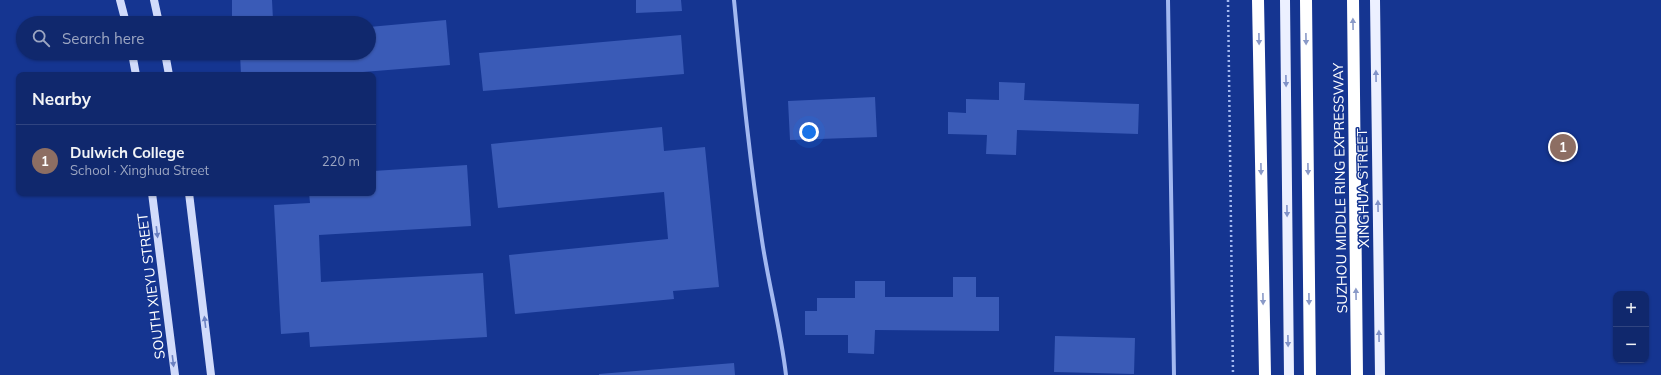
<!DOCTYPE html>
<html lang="en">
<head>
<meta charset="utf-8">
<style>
	:root { --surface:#10286d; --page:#193072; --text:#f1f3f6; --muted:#9ca6c2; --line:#304480; --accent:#8abfa5 }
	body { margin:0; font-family:Mulish,sans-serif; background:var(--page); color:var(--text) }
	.controls { position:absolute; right:12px; bottom:12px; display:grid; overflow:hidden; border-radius:8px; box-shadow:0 1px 3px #0004 }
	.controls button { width:36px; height:36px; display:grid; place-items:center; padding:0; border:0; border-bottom:1px solid var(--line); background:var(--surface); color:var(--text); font:20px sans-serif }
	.you { position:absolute; left:809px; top:132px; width:14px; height:14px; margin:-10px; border:3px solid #fff; border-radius:50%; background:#1a73e8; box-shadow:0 0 0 6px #1a73e833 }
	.badge { display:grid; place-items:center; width:26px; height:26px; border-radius:50%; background:var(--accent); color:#fff; font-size:13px; font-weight:700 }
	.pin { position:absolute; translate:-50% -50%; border:2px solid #fff; box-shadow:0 1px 4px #0006 }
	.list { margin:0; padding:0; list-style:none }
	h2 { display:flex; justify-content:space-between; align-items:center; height:52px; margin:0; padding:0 16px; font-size:17px }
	h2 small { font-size:13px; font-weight:400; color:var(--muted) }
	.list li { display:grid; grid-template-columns:26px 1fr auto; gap:12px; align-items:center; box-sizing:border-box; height:72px; padding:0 16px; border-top:1px solid var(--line) }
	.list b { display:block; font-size:15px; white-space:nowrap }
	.list p { margin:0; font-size:13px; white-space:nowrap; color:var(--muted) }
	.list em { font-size:13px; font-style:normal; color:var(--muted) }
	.icon { flex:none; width:22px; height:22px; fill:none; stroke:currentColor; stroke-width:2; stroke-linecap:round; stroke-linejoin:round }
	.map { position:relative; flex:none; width:1661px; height:375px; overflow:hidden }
	.search { position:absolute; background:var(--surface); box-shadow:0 1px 3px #0004; left:16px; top:16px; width:360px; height:44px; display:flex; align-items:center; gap:10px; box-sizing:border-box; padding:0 14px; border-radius:22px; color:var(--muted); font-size:15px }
	.panel { position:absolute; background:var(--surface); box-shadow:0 1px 3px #0004; left:16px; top:72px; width:360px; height:124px; border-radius:8px }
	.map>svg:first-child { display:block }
	.building { fill:#3a5bb7 }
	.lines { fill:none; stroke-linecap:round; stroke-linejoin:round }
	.path { stroke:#a2b8f0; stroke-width:2.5; stroke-dasharray:2 3; stroke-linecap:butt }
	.street { stroke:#a2b8f0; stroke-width:4 }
	.secondary { stroke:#d1dbfb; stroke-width:8 }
	.primary { stroke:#ecf0ff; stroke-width:10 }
	.highway { stroke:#fff; stroke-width:12 }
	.oneway { fill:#8a9ac8 }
	.oneway2 { fill:#8092c8 }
	.oneway3 { fill:#6a80c1 }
	.labels { text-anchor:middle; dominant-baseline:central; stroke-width:3; stroke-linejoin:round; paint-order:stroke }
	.street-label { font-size:14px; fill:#fff; stroke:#153591 }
</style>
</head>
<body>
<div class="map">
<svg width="1661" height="375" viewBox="0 0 1661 375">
	<rect width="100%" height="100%" fill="#153591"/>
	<path class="building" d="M232 0H272L273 20 232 22Z
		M636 0H681L682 11 636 13Z
		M446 20 450 65 326 75H241L240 53H369V27Z
		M681 35 684 74 483 91 479 53Z
		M999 82 1025 83 1024 100 1139 104 1138 134 1017 130 1016 155 986 154 987 135 948 134V112L966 113V99L999 100Z
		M875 97 877 137 790 140 788 101Z
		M662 127 664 151 705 147 719 287 673 291 674 299 515 314 509 255 668 239 664 192 498 208 491 144Z
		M467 165 471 226 319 235 321 282 483 273 487 337 310 347 309 332 281 334 274 205 310 203 309 193H373V171Z
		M953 277H976V297H999V331L875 330 874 354 848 353V335H805V311H817V298H855V281H885V297H953Z
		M1055 336 1135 338 1134 374 1054 372Z
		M734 363 735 375H599V374Z"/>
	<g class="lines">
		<path class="path" d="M1228 0 1233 375"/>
		<path class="street" d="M734 0C742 82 750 165 763 247 770 290 781 332 786 375
			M1168 0 1174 375"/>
		<path class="secondary" d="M120 0 126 23
			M154 0 159 23
			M132 53 136 75
			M165 53 169 75
			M152 193 175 375
			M189 193 211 375"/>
		<path class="primary" d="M1285 0 1289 375
			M1375 0 1380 375"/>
		<path class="highway" d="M1258 0 1265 375
			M1306 0 1310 375
			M1353 0 1357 375"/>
	</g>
	<defs><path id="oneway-solid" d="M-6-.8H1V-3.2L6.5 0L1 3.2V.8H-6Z"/></defs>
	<g class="oneway">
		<use href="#oneway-solid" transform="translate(1353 24) rotate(-91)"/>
		<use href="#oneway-solid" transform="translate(1259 39) rotate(89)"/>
		<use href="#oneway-solid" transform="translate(1306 39) rotate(89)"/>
		<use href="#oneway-solid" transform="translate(1261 169) rotate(89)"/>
		<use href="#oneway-solid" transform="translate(1308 169) rotate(89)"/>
		<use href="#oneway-solid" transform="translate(1356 294) rotate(-91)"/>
		<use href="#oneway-solid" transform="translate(1263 299) rotate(89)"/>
		<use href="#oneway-solid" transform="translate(1309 299) rotate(89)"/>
	</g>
	<g class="oneway2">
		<use href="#oneway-solid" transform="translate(1376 76) rotate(-91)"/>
		<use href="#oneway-solid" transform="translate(1286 81) rotate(89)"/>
		<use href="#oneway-solid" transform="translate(1378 206) rotate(-91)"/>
		<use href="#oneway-solid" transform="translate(1287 211) rotate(89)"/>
		<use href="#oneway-solid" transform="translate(1379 336) rotate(-91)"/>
		<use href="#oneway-solid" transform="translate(1288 341) rotate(89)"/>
	</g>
	<g class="oneway3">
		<use href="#oneway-solid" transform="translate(157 232) rotate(83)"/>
		<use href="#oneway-solid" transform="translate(205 322) rotate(-97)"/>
		<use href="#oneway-solid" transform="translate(173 361) rotate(83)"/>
	</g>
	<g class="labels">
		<g class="street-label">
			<text transform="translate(1340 188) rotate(-91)">SUZHOU MIDDLE RING EXPRESSWAY</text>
			<text transform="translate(1363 188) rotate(-91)">XINGHUA STREET</text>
			<text transform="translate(151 286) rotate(-97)">SOUTH XIEYU STREET</text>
		</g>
	</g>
</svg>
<div class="controls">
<button>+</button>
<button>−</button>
</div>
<div class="you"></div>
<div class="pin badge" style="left:1563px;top:147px;background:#8d6e63">1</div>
<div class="search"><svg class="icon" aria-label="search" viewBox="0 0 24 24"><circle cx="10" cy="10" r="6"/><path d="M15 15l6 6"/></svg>Search here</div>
<section class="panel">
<h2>Nearby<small></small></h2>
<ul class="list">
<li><span class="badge" style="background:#8d6e63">1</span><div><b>Dulwich College</b><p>School · Xinghua Street</p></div><em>220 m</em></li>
</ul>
</section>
</div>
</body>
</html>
